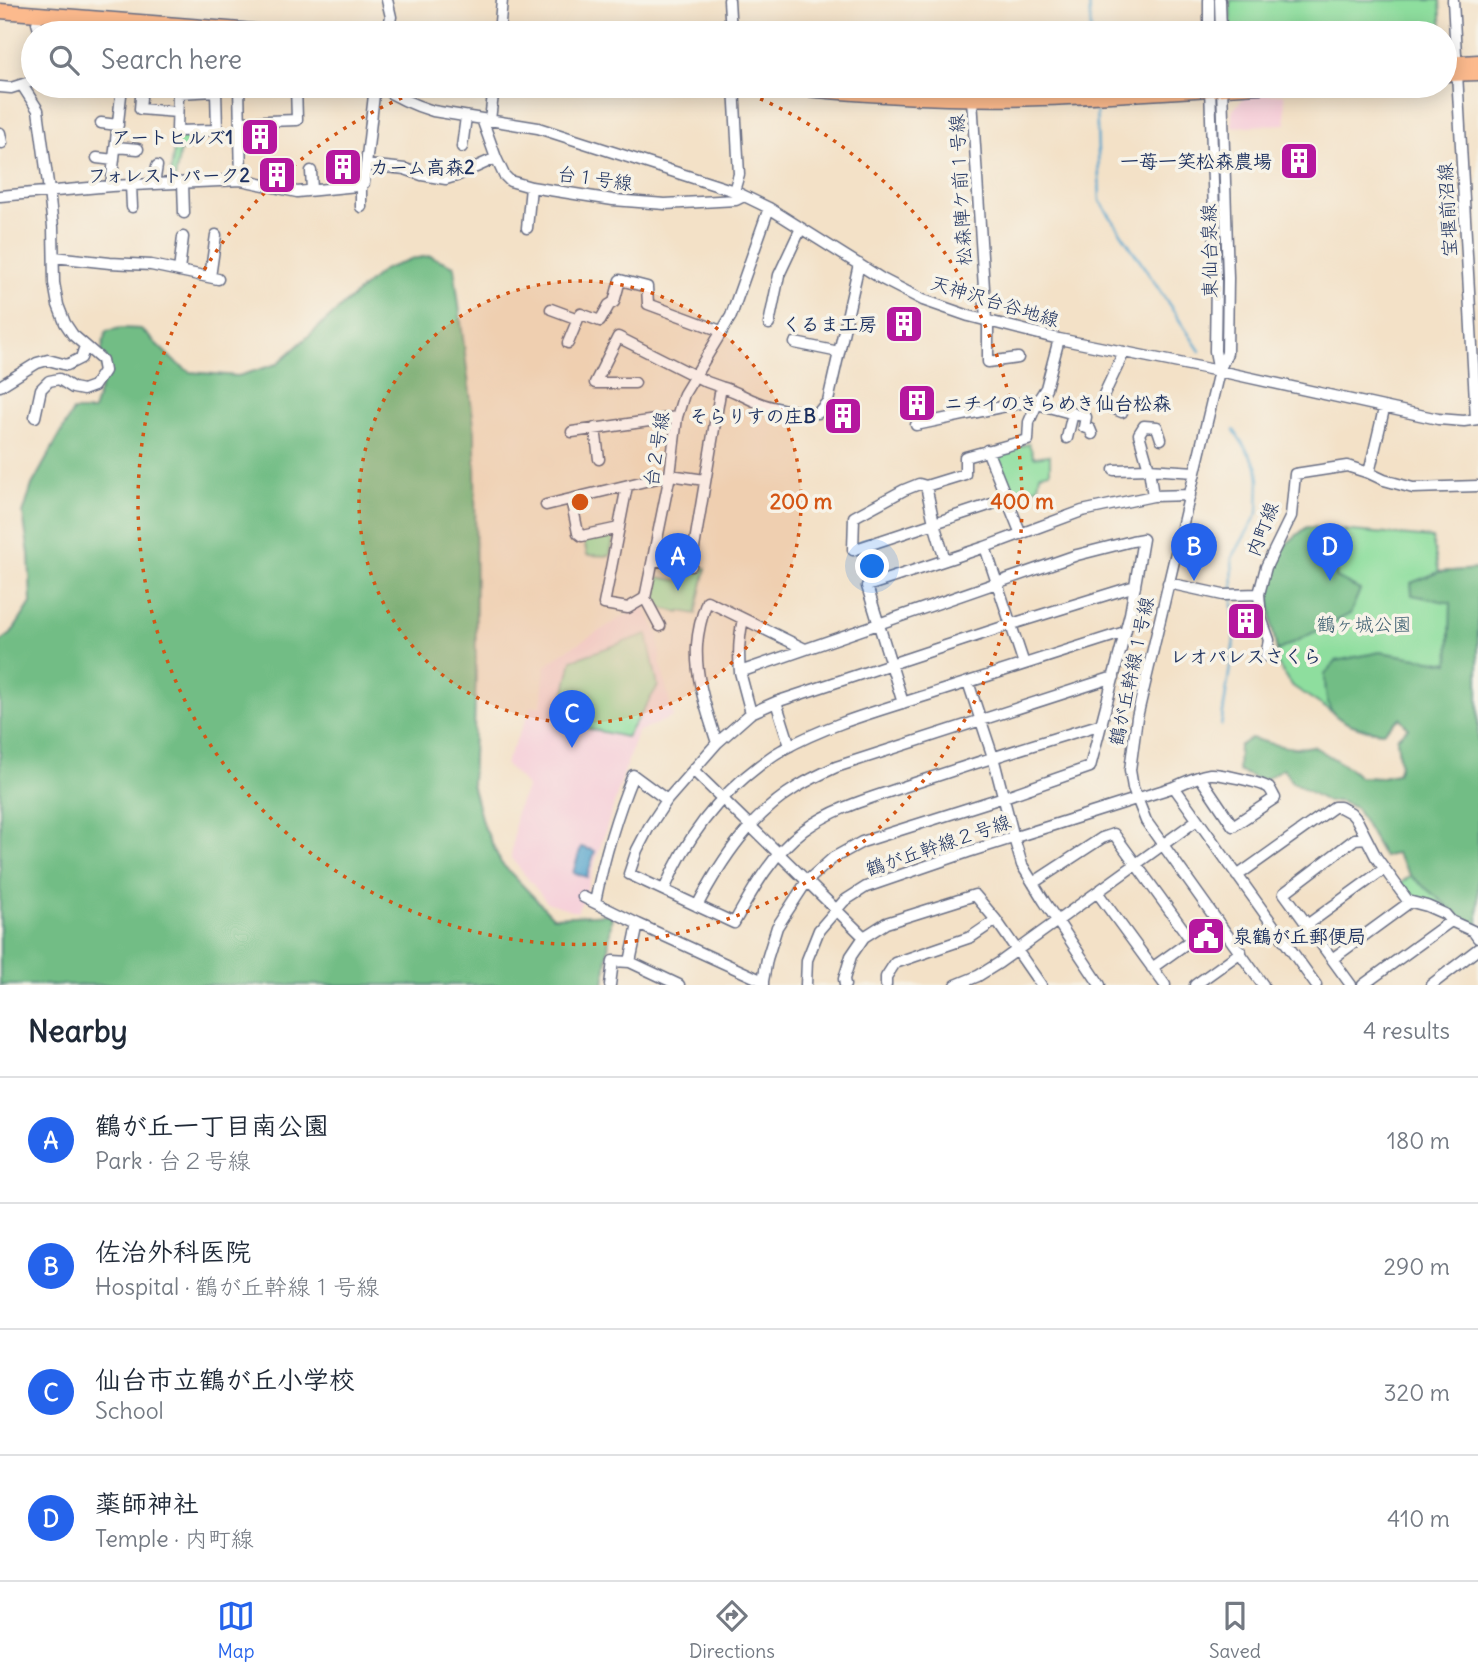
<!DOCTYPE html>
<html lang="en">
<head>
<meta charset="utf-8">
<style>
	:root { --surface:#fff; --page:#f2f2f3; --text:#1f2937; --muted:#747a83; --line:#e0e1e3; --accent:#2563eb }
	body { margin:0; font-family:Delius,"Klee One",sans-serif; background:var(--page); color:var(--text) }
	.you { position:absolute; left:873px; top:567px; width:24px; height:24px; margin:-18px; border:5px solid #fff; border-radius:50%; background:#1a73e8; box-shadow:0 0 0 10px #1a73e833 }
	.badge { display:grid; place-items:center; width:46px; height:46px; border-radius:50%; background:var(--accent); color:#fff; font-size:23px; font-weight:700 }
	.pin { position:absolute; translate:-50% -58px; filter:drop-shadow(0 2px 4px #0008) }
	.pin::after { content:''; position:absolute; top:37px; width:24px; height:21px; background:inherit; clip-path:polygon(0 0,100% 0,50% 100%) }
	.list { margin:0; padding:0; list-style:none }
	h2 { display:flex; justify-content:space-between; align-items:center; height:91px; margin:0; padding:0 28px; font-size:30px }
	h2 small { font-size:23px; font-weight:400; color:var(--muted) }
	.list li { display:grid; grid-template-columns:46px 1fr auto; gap:21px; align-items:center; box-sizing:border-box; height:126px; padding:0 28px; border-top:2px solid var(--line) }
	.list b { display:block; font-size:26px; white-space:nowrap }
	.list p { margin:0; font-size:23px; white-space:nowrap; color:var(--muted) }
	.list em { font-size:23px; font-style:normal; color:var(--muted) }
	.icon { flex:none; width:38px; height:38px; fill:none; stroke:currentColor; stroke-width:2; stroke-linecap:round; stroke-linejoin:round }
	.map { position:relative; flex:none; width:1478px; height:985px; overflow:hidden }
	.search { position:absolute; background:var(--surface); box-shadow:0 4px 18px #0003; left:21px; right:21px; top:21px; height:77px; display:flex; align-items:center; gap:18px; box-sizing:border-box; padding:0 24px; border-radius:38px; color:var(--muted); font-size:26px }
	.sheet { height:595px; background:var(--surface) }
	nav { display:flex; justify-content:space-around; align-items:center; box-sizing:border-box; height:98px; border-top:2px solid var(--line); background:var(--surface); font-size:19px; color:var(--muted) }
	nav a { display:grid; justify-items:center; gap:4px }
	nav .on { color:var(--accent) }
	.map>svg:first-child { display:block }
	.built { fill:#f6cfd9 }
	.green { fill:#8ede9e; stroke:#54867e; stroke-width:2 }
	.forest { fill:#72bd85; stroke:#467672; stroke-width:2 }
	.water { fill:#51a3cc; stroke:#366995; stroke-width:2 }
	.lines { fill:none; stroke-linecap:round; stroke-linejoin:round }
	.stream { stroke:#51a3cc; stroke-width:2.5 }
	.minor-casing { stroke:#676d83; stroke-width:13 }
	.major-casing { stroke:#676d83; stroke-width:17 }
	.minor { stroke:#fff; stroke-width:10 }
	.major { stroke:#fcba8d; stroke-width:14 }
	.ring { fill:none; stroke:#d45514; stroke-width:3.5; stroke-dasharray:3.5 7 }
	.labels { text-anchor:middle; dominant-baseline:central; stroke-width:7; stroke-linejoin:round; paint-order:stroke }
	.poi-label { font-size:19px; font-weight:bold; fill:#1b2f5e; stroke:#f7f3e8; text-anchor:end }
	.street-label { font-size:19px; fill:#1b2f5e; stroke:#f7f3e8 }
	.park-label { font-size:19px; fill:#385b6e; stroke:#f7f3e8 }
	.centre { fill:#d45514; stroke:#f7f3e8; stroke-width:3.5 }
	.ring-label { font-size:21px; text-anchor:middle; font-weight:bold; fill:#d45514; stroke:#f7f3e8; stroke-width:7; stroke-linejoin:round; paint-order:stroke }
</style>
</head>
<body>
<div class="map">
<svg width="1478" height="985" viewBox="0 0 1478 985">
	<rect width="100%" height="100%" fill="#f7f3e8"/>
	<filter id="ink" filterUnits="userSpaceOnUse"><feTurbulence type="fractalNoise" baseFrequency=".0143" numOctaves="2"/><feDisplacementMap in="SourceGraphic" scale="14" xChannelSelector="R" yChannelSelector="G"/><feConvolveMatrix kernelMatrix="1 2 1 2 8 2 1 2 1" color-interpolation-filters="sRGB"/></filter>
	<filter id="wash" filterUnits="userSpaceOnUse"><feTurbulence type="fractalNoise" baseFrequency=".00686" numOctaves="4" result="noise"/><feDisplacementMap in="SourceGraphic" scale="28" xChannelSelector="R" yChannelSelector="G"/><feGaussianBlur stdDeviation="1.57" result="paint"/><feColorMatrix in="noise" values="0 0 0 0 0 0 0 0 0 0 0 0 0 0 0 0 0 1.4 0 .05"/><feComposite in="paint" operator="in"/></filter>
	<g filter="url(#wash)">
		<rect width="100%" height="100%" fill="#f3e1c7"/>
		<path class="built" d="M1284 94 1286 124 1232 127V111L1246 95Z
			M643 605 659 636 660 662 673 717 637 732 586 892 577 912 547 902 511 858 516 812 527 786 505 764 532 706H541L545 667 565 651Z"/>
		<path class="green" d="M1230 0H1440L1442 33H1231Z
			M176 134H189L190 150H180L175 179H170Z
			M1029 444 1034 457 1050 455V472L1040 474 1038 487 1009 497 994 457 996 452Z
			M1307 527 1432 538 1439 572 1478 569V926L1473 927 1412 898 1400 884 1411 875 1396 853 1384 857 1356 808 1339 801 1328 802 1317 795 1349 768 1359 777 1378 778 1397 774 1400 766 1397 738 1408 728 1400 718 1383 732 1367 730 1350 724 1291 685 1275 660 1277 651 1272 626 1269 581 1285 545Z
			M615 532 610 556 587 555 584 539Z
			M699 567 706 568 696 614 681 611 679 613 663 608 658 610 653 601 658 577 681 581Z
			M647 634 658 686 626 737 558 722 572 660Z"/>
		<path class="forest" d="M430 256 454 266 475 433 476 677 472 784 482 822 501 863 553 917 612 914 604 985H0V642L11 634 31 603 29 554 23 514 32 485 73 411H93L100 389 104 379 101 354 106 331 121 328 141 329 175 362 190 372 238 376 277 364 383 270 411 259Z
			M1307 527 1346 530 1340 542 1336 578 1360 590 1350 614 1277 651 1272 626 1269 581 1285 545Z
			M1478 569V926L1473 927 1411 876 1396 853 1384 857 1356 808 1339 801 1328 802 1291 781 1283 768 1263 781 1238 771 1239 746 1251 738C1273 744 1290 751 1313 746L1349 768 1359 777 1378 778 1397 774 1400 766 1397 738 1408 728 1400 718 1383 732C1368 730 1343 725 1332 712 1326 703 1325 684 1325 674L1336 661 1380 652 1449 663 1451 603 1412 595 1411 583 1439 572Z"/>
		<path class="water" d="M581 847 595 851 587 877 573 873Z"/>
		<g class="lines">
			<path class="stream" d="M1089 0 1091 33
				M1096 104 1100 201 1200 351
				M1233 590 1232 558 1258 513 1259 480 1257 466 1234 430
				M1221 726 1234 641 1233 597"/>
		</g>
	</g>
	<g filter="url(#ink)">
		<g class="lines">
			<defs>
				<path id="minor" d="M387 0 391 17 387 33
					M729 0 731 33
					M1209 0V33
					M1220 0 1221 33
					M1453 0 1476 419
					M37 23 40 33
					M499 33 502 0
					M22 85 38 110 49 191 53 227 54 283 58 305 65 323 73 335 102 360 104 371 94 386 83 390 73 388 59 379 49 381 41 389 35 417
					M142 86 140 109 177 112
					M239 86 241 180
					M379 86C396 97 413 105 433 111L538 128 734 191 769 208 882 279 923 300 969 316 1059 339 1219 371 1438 419 1464 421 1478 419
					M1210 86 1216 279 1215 351 1219 371
					M1222 86 1228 278 1227 353 1219 371 1137 717 1130 770 1133 788 1146 821 1263 985
					M0 87 11 88 33 81
					M216 91 217 130 177 131 178 93Z
					M972 99 986 320
					M482 119 496 158 504 175 510 181 531 187 613 200 665 204 736 200 744 196
					M490 120 494 86
					M240 122 297 120 296 86
					M101 123 118 125
					M0 133 2 143
					M116 147 138 149
					M462 147 466 117
					M97 158 114 160
					M366 165 405 169 422 175 446 179 456 176 496 158
					M311 171 312 190
					M183 183 184 213
					M154 184 157 166
					M131 185 132 207
					M111 186 122 86
					M734 191 739 174 734 86
					M0 196 111 186 241 180 297 192 357 186 364 183 375 86
					M361 207V184
					M527 228 531 187
					M54 257 110 263 151 265 218 279
					M179 271 183 237
					M210 277 216 235
					M551 309 578 319 581 314 600 321 609 305 614 302 620 280 647 287 648 304 721 331
					M988 321V362L1018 358
					M769 324 779 275 801 228
					M568 343 578 319
					M795 343 839 352
					M635 383H595L618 337 707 382 721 387 691 566 654 560
					M0 386 37 363 48 360 67 365 81 358 85 346
					M721 387C734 390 744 397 757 402 776 410 798 412 818 413L828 401 859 264
					M1037 404 1086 417 1084 427 1090 429 1092 434
					M1122 412 1100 403 1124 352
					M916 425 1039 399 1046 388 1059 339
					M595 428 599 459
					M572 432 677 417
					M1067 438 1073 413
					M1161 439 1157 427 1144 426 1139 434 1149 469 1195 472
					M987 450 1021 534
					M1114 470 1149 469 1153 496
					M1369 473 1384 409
					M627 486 604 604 628 608 645 598
					M926 486 934 523 945 560
					M571 499 578 533 582 536 619 528
					M1007 499 853 550 854 517 904 490 919 484 926 486 965 474V457L1028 440 1029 422 1039 399
					M546 505 670 475 705 480
					M985 547 1024 664
					M1168 583 1223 595 1259 594
					M660 626 645 598 670 475 677 417 684 394 731 316 769 208
					M1266 656 1269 640 1261 618 1259 594 1266 567 1291 516 1295 474 1347 466 1369 473 1384 480 1413 488 1478 486
					M740 672C738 653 739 637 743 619
					M968 682 993 757 1014 838 1022 865 1044 901 1100 985
					M776 702 790 746
					M903 703 867 586 985 547 1082 511 1153 496 1190 495
					M751 713 740 672 1077 555 1132 541 1143 539 1130 614 1090 767 1004 797 862 842 833 858 807 881 777 927 767 959 763 981
					M1102 724C1038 743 975 763 912 784 875 797 837 806 804 830 772 854 753 889 734 923L629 874 637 850 649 827 667 800 688 776 717 743 751 713 776 702 1012 624 1135 586
					M717 743C707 711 695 679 697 645 698 629 702 615 707 601L805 649
					M693 770 864 937
					M1174 787 1316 985
					M1237 876 1334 807H1340L1351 813 1357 820 1376 857 1408 901 1427 906 1445 914 1451 921 1473 931 1478 938
					M1033 883 1102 838 1114 834 1191 940 1152 968
					M664 890C685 840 716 798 760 765 767 760 774 754 782 750 830 723 885 709 937 692 1000 672 1063 652 1125 632
					M1097 892 1165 985
					M583 897 638 924 630 962
					M595 902C604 858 616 816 633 775L667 800
					M697 906C722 859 751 815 797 787 810 779 823 773 836 767L1114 677
					M996 920 1041 985
					M638 924 763 981V985
					M1307 925 1384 869
					M1332 959 1410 902
					M610 985 613 961 630 962 679 985
					M806 985 807 960 819 930 844 901 866 887 968 852 1174 787C1185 782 1198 776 1210 774 1219 773 1263 783 1269 788 1272 791 1273 795 1275 798L1233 826 1200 777
					M845 985 844 979 851 956 864 937 886 923 975 895 996 920 971 937 895 963 886 977V985
					M956 985 978 976 999 963 1197 820
					M1195 985 1241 952
					M1351 985 1284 893 1355 839 1366 838
					M1363 985 1451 921
					M1431 985 1478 949"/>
				<path id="major" d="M0 11 278 33
					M1445 64 1478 62
					M1445 74 1478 73
					M774 86C863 95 952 101 1041 98 1114 96 1187 90 1260 86
					M1023 89 1082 86"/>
			</defs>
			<use href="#minor" class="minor-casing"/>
			<use href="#major" class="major-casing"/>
			<use href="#minor" class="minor"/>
			<use href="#major" class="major"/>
		</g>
	</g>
	<circle cx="580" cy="502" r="221" fill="#d45514" fill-opacity=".12"/>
	<g class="ring">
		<circle cx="580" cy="502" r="221"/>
		<path d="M731 87A442 442 0 1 1 429 87"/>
	</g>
	<defs>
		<symbol id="building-square" viewBox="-11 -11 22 22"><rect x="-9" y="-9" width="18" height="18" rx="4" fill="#b5179e" stroke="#f7f3e8"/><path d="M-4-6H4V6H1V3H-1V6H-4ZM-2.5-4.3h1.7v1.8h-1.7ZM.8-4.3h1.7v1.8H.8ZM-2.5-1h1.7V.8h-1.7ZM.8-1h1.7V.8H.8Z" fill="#fff"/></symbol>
		<symbol id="civic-square" viewBox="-11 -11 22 22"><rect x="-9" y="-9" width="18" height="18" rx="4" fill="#b5179e" stroke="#f7f3e8"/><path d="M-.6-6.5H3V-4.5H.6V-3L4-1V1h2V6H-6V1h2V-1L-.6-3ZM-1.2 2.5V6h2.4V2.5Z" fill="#fff"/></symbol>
	</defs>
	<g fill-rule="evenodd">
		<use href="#building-square" x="238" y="115" width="44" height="44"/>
		<use href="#building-square" x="1277" y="139" width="44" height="44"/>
		<use href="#building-square" x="321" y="145" width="44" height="44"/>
		<use href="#building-square" x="255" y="153" width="44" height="44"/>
		<use href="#building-square" x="882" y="302" width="44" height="44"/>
		<use href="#building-square" x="895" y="381" width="44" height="44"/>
		<use href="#building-square" x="821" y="394" width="44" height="44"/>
		<use href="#building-square" x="1224" y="599" width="44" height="44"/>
		<use href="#civic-square" x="1184" y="914" width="44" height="44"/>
	</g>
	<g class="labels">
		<g class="poi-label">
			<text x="233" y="137">アートヒルズ1</text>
			<text x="1272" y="161">一苺一笑松森農場</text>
			<text x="370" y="167" text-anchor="start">カーム高森2</text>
			<text x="250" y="175">フォレストパーク2</text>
			<text x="877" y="324">くるま工房</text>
			<text x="944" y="403" text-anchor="start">ニチイのきらめき仙台松森</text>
			<text x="816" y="416">そらりすの庄B</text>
			<text x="1246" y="656" text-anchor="middle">レオパレスさくら</text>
			<text x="1233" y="936" text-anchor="start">泉鶴が丘郵便局</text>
		</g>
		<g class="street-label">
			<text transform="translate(595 178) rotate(8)">台１号線</text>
			<text transform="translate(960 190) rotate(-93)">松森陣ケ前１号線</text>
			<text transform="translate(1447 210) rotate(-93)">宝堰前沼線</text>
			<text transform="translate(1209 251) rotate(-91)">東仙台泉線</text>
			<text transform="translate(995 301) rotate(17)">天神沢台谷地線</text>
			<text transform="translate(656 449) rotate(-81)">台２号線</text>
			<text transform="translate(1262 529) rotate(-69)">内町線</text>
			<text transform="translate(1131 671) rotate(-78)">鶴が丘幹線１号線</text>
			<text transform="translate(938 845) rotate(-19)">鶴が丘幹線２号線</text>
		</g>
		<g class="park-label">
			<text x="1364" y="624">鶴ヶ城公園</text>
		</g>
	</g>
	<circle cx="580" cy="502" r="10" class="centre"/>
	<g class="ring-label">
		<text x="801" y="509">200 m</text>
		<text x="1022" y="509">400 m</text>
	</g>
</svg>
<div class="you"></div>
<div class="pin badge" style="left:678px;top:591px">A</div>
<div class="pin badge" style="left:1194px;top:581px">B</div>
<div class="pin badge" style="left:572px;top:748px">C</div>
<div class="pin badge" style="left:1330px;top:581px">D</div>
<div class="search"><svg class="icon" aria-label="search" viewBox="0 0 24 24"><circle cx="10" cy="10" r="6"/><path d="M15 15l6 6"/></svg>Search here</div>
</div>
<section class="sheet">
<h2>Nearby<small>4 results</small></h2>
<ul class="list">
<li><span class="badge">A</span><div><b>鶴が丘一丁目南公園</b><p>Park · 台２号線</p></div><em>180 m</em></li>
<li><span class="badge">B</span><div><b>佐治外科医院</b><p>Hospital · 鶴が丘幹線１号線</p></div><em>290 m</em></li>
<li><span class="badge">C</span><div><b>仙台市立鶴が丘小学校</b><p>School</p></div><em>320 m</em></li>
<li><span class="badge">D</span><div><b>薬師神社</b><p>Temple · 内町線</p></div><em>410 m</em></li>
</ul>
</section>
<nav>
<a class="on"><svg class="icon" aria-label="map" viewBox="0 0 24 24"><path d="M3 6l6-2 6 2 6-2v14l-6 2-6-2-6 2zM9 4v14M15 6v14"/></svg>Map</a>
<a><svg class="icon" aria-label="directions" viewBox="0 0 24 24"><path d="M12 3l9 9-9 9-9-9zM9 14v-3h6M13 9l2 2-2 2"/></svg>Directions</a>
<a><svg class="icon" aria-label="saved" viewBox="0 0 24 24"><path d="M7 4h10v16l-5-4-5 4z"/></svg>Saved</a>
</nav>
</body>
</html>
